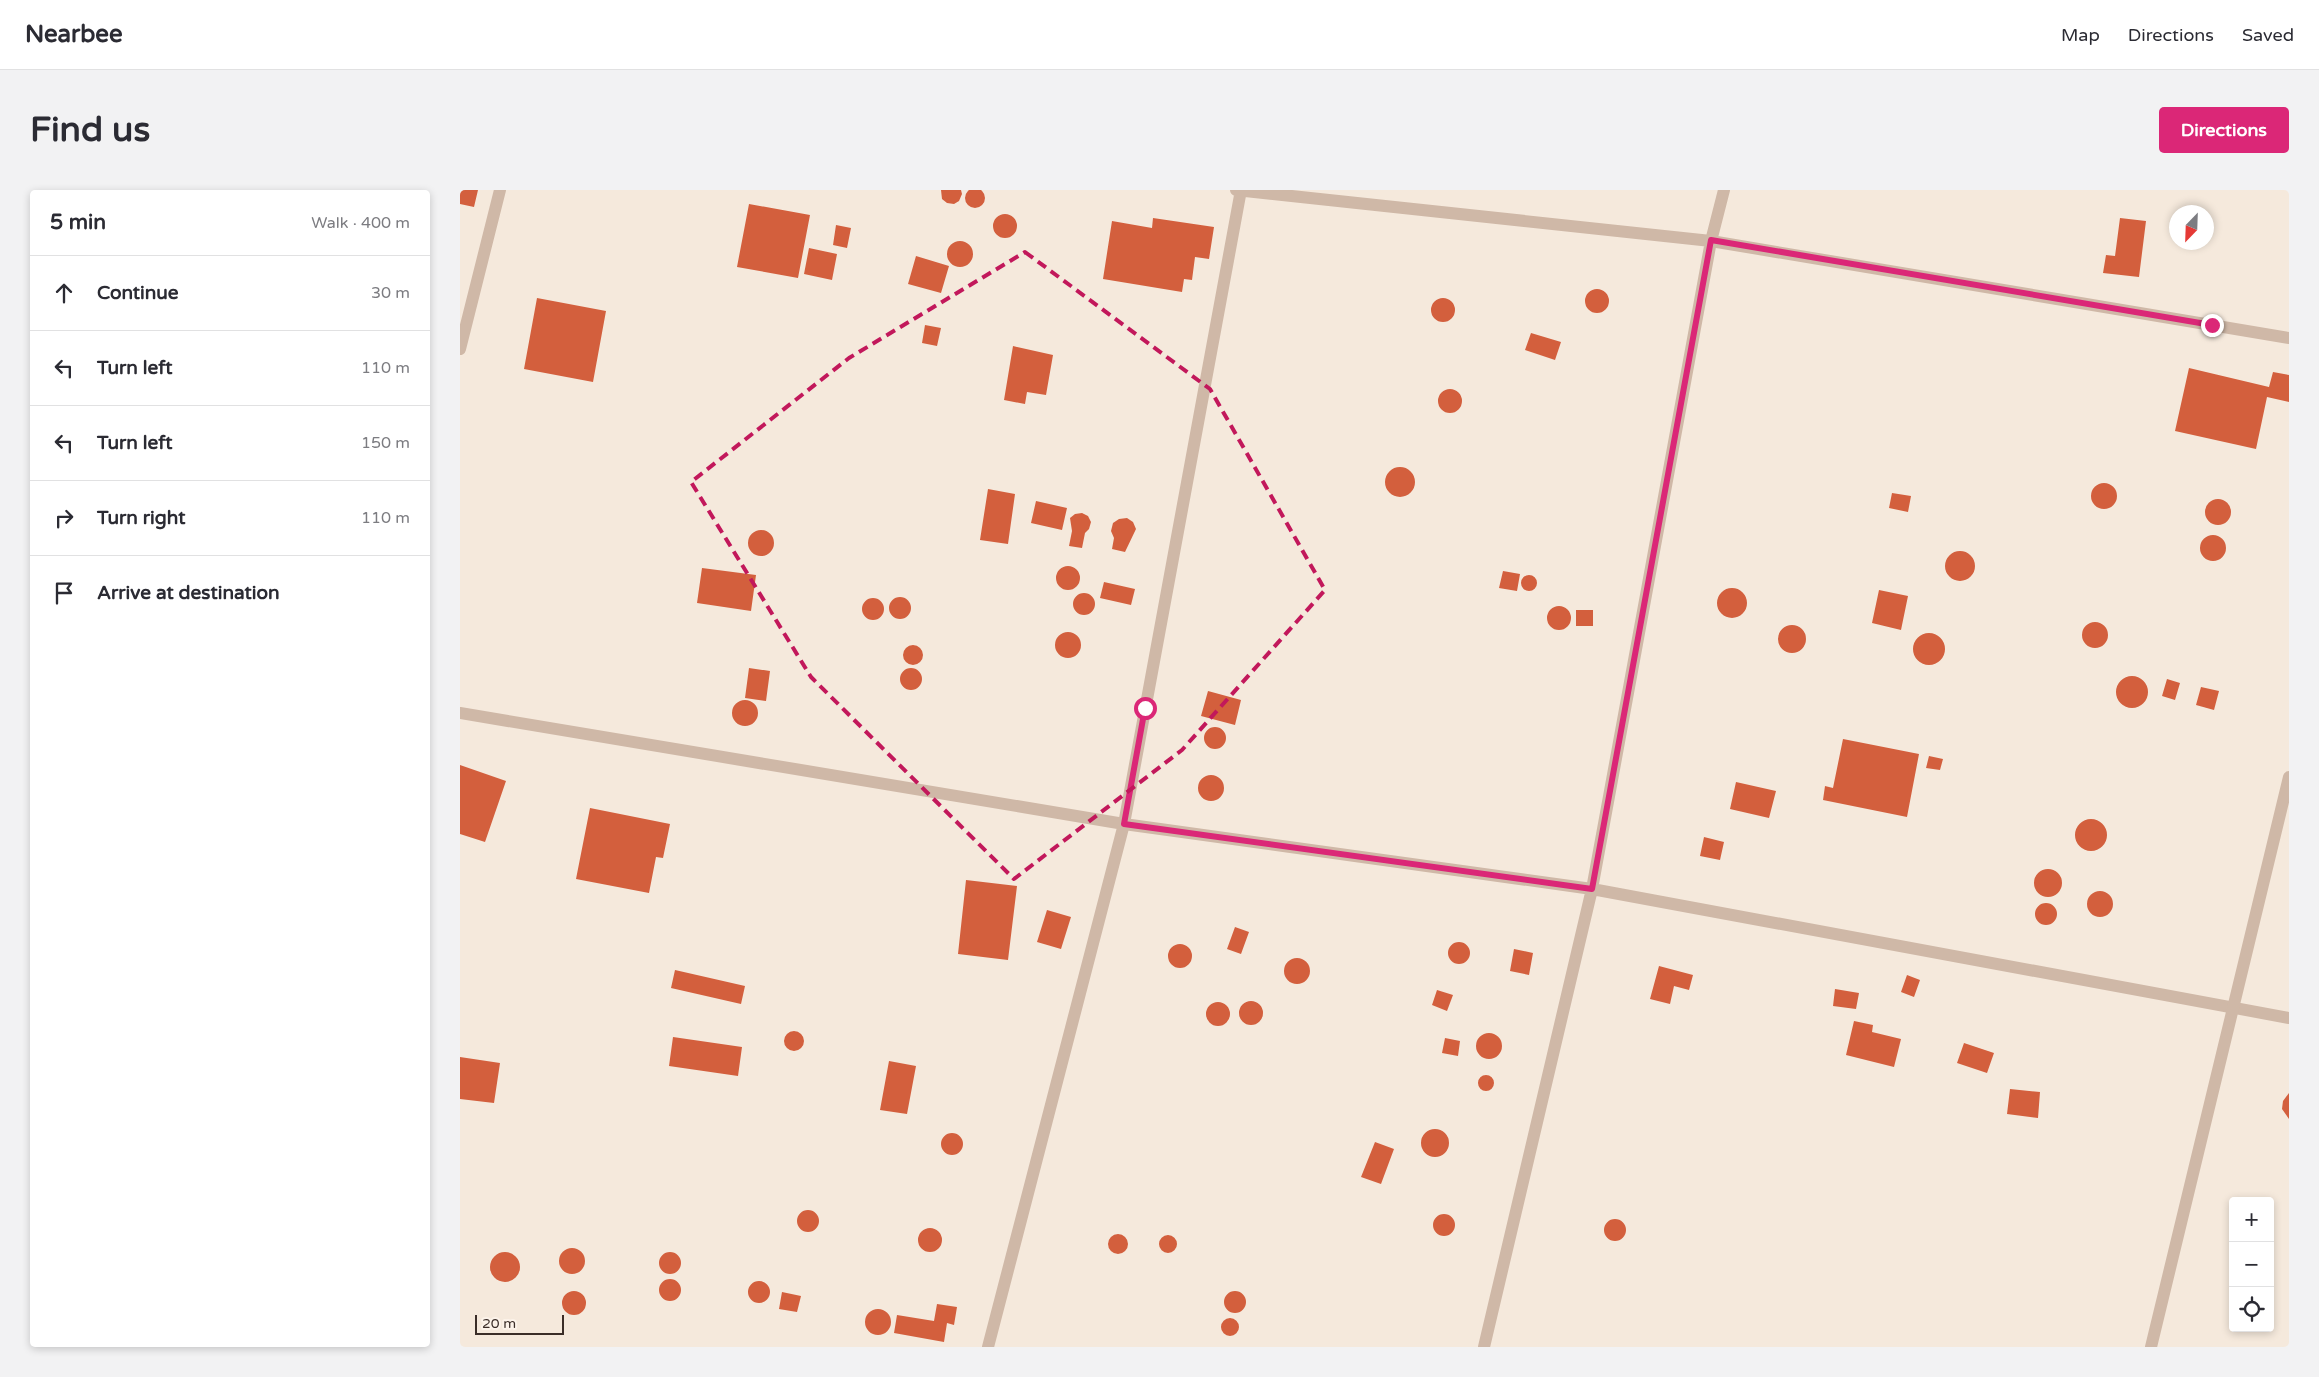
<!DOCTYPE html>
<html lang="en">
<head>
<meta charset="utf-8">
<style>
	:root { --surface:#fff; --page:#f2f2f3; --text:#2b2b33; --muted:#7c7c81; --line:#e1e1e2; --accent:#db2777 }
	body { margin:0; font-family:"Varela Round",sans-serif; background:var(--page); color:var(--text) }
	.controls { position:absolute; right:15px; bottom:15px; display:grid; overflow:hidden; border-radius:5px; box-shadow:0 2px 8px #0003 }
	.controls button { width:45px; height:45px; display:grid; place-items:center; padding:0; border:0; border-bottom:1px solid var(--line); background:var(--surface); color:var(--text); font:25px sans-serif }
	.compass { position:absolute; left:1709px; top:15px; width:45px; height:45px; border-radius:50%; background:var(--surface); box-shadow:0 2px 8px #0003; rotate:203deg }
	.scale { position:absolute; left:15px; bottom:12px; width:89px; box-sizing:border-box; padding-left:5px; border:2px solid #3a2d28; border-top:0; font-size:14px; line-height:18px; white-space:nowrap; color:#3a2d28; -webkit-text-stroke:4px #fcf3ea; paint-order:stroke }
	.stop { position:absolute; width:15px; height:15px; margin:-11px; border:4px solid #db2777; border-radius:50%; background:#fff }
	.stop.end { background:#db2777; border-color:#fff; box-shadow:0 1px 5px #0008 }
	.list { margin:0; padding:0; list-style:none }
	h2 { display:flex; justify-content:space-between; align-items:center; height:65px; margin:0; padding:0 20px; font-size:21px }
	h2 small { font-size:16px; font-weight:400; color:var(--muted) }
	.list li { display:grid; grid-template-columns:32px 1fr auto; gap:15px; align-items:center; box-sizing:border-box; height:75px; padding:0 20px; border-top:1px solid var(--line) }
	.list b { display:block; font-size:19px; white-space:nowrap }
	.list em { font-size:16px; font-style:normal; color:var(--muted) }
	.icon { flex:none; width:28px; height:28px; fill:none; stroke:currentColor; stroke-width:2; stroke-linecap:round; stroke-linejoin:round }
	.map { position:relative; flex:none; width:1829px; height:1157px; overflow:hidden; border-radius:5px }
	header { display:flex; align-items:center; gap:30px; box-sizing:border-box; height:70px; padding:0 25px; background:var(--surface); border-bottom:1px solid var(--line) }
	header strong { font-size:24px }
	nav { display:flex; gap:28px; margin-inline-start:auto; font-size:18px }
	.intro { display:flex; align-items:center; justify-content:space-between; box-sizing:border-box; height:120px; padding:0 30px }
	h1 { margin:0; font-size:35px }
	.button { padding:12px 22px; border-radius:5px; background:var(--accent); color:#fff; font-size:18px; font-weight:700 }
	main { display:flex; gap:30px; padding:0 30px }
	aside { flex:1; background:var(--surface); border-radius:5px; box-shadow:0 2px 8px #0003 }
	.map>svg:first-child { display:block }
	.building { fill:#d35f3d }
	.lines { fill:none; stroke-linecap:round; stroke-linejoin:round }
	.minor { stroke:#cfb8a7; stroke-width:12 }
	.tertiary { stroke:#cfb8a7; stroke-width:12 }
	.route { stroke:#db2777; stroke-width:6 }
	.marked { fill:none; stroke:#c2185b; stroke-width:4; stroke-dasharray:10 6; stroke-linejoin:round }
</style>
</head>
<body>
<header>
<strong>Nearbee</strong>
<nav><a>Map</a><a>Directions</a><a>Saved</a></nav>
</header>
<div class="intro"><h1>Find us</h1><a class="button">Directions</a></div>
<main>
<aside>
<h2>5 min<small>Walk · 400 m</small></h2>
<ul class="list">
<li><svg class="icon" aria-label="ahead" viewBox="0 0 24 24"><path d="M12 20V5M6 11l6-6 6 6"/></svg><div><b>Continue</b></div><em>30 m</em></li>
<li><svg class="icon" aria-label="left" viewBox="0 0 24 24"><path d="M17 20v-9H6M10 6l-5 5 5 5"/></svg><div><b>Turn left</b></div><em>110 m</em></li>
<li><svg class="icon" aria-label="left" viewBox="0 0 24 24"><path d="M17 20v-9H6M10 6l-5 5 5 5"/></svg><div><b>Turn left</b></div><em>150 m</em></li>
<li><svg class="icon" aria-label="right" viewBox="0 0 24 24"><path d="M7 20v-9h11M14 6l5 5-5 5"/></svg><div><b>Turn right</b></div><em>110 m</em></li>
<li><svg class="icon" aria-label="arrive" viewBox="0 0 24 24"><path d="M6 21V4h12l-3 4 3 4H6"/></svg><div><b>Arrive at destination</b></div></li>
</ul>
</aside>
<div class="map">
<svg width="1829" height="1157" viewBox="0 0 1829 1157">
	<rect width="100%" height="100%" fill="#f5e9dc"/>
	<path class="building" d="M505 8a10 10 0 1 1 20 0a10 10 0 1 1-20 0Z
		M0 0H18L14 17 0 14Z
		M481 0H501L502 4 499 11 494 14 487 13 482 9Z
		M289 14 350 25 338 88 277 77Z
		M533 36a12 12 0 1 1 24 0a12 12 0 1 1-24 0Z
		M693 28 754 37 749 69 735 67 732 90 724 89 722 102 643 89 652 31 692 38Z
		M1660 28 1686 31 1679 87 1643 83 1646 65 1655 66Z
		M376 35 391 38 387 58 373 55Z
		M487 64a13 13 0 1 1 26 0a13 13 0 1 1-26 0Z
		M349 58 377 64 372 90 344 84Z
		M456 66 489 76 481 103 448 94Z
		M1125 111a12 12 0 1 1 24 0a12 12 0 1 1-24 0Z
		M971 120a12 12 0 1 1 24 0a12 12 0 1 1-24 0Z
		M77 108 146 121 133 192 64 179Z
		M465 135 481 138 477 156 462 153Z
		M1071 143 1101 152 1095 170 1065 160Z
		M553 156 593 165 586 205 567 202 565 214 544 210Z
		M1729 178 1809 197 1813 182 1829 185V212L1807 207 1796 259 1715 241Z
		M978 211a12 12 0 1 1 24 0a12 12 0 1 1-24 0Z
		M925 292a15 15 0 1 1 30 0a15 15 0 1 1-30 0Z
		M1631 306a13 13 0 1 1 26 0a13 13 0 1 1-26 0Z
		M528 299 555 304 548 354 520 350Z
		M1432 303 1451 306 1448 322 1429 318Z
		M1745 322a13 13 0 1 1 26 0a13 13 0 1 1-26 0Z
		M576 311 607 318 602 340 571 333Z
		M622 323 628 326 631 332 629 339 625 343 622 358 609 356 612 341 610 328 615 324Z
		M667 328 673 332 676 339 665 362 652 359 654 348 651 341 653 333 659 329Z
		M288 353a13 13 0 1 1 26 0a13 13 0 1 1-26 0Z
		M1740 358a13 13 0 1 1 26 0a13 13 0 1 1-26 0Z
		M1485 376a15 15 0 1 1 30 0a15 15 0 1 1-30 0Z
		M596 388a12 12 0 1 1 24 0a12 12 0 1 1-24 0Z
		M242 378 296 385 291 421 237 413Z
		M1043 381 1060 384 1057 401 1039 398Z
		M1061 393a8 8 0 1 1 16 0a8 8 0 1 1-16 0Z
		M644 392 675 399 671 415 640 408Z
		M1257 413a15 15 0 1 1 30 0a15 15 0 1 1-30 0Z
		M1419 400 1448 406 1441 440 1412 433Z
		M613 414a11 11 0 1 1 22 0a11 11 0 1 1-22 0Z
		M429 418a11 11 0 1 1 22 0a11 11 0 1 1-22 0Z
		M402 419a11 11 0 1 1 22 0a11 11 0 1 1-22 0Z
		M1087 428a12 12 0 1 1 24 0a12 12 0 1 1-24 0Z
		M1116 420H1133V436H1116Z
		M1622 445a13 13 0 1 1 26 0a13 13 0 1 1-26 0Z
		M1318 449a14 14 0 1 1 28 0a14 14 0 1 1-28 0Z
		M595 455a13 13 0 1 1 26 0a13 13 0 1 1-26 0Z
		M1453 459a16 16 0 1 1 32 0a16 16 0 1 1-32 0Z
		M443 465a10 10 0 1 1 20 0a10 10 0 1 1-20 0Z
		M440 489a11 11 0 1 1 22 0a11 11 0 1 1-22 0Z
		M289 478 310 481 306 511 285 508Z
		M1656 502a16 16 0 1 1 32 0a16 16 0 1 1-32 0Z
		M1707 489 1720 493 1715 510 1702 506Z
		M1741 497 1759 501 1754 520 1736 515Z
		M748 501 781 510 775 535 741 526Z
		M272 523a13 13 0 1 1 26 0a13 13 0 1 1-26 0Z
		M744 548a11 11 0 1 1 22 0a11 11 0 1 1-22 0Z
		M1383 549 1459 564 1447 627 1363 610 1365 596 1373 598Z
		M1469 566 1483 569 1480 580 1466 578Z
		M0 575 46 591 25 652 0 644Z
		M738 598a13 13 0 1 1 26 0a13 13 0 1 1-26 0Z
		M1276 592 1316 601 1309 628 1270 619Z
		M130 618 210 634 203 668 196 667 189 703 116 689Z
		M1615 645a16 16 0 1 1 32 0a16 16 0 1 1-32 0Z
		M1244 647 1264 652 1260 670 1240 666Z
		M1574 693a14 14 0 1 1 28 0a14 14 0 1 1-28 0Z
		M506 690 557 696 548 770 498 764Z
		M1627 714a13 13 0 1 1 26 0a13 13 0 1 1-26 0Z
		M1575 724a11 11 0 1 1 22 0a11 11 0 1 1-22 0Z
		M587 720 611 727 601 759 577 752Z
		M775 737 789 742 781 764 767 759Z
		M988 763a11 11 0 1 1 22 0a11 11 0 1 1-22 0Z
		M708 766a12 12 0 1 1 24 0a12 12 0 1 1-24 0Z
		M1054 759 1073 763 1069 785 1050 781Z
		M824 781a13 13 0 1 1 26 0a13 13 0 1 1-26 0Z
		M1199 776 1233 785 1229 800 1214 796 1210 814 1190 809Z
		M215 780 285 796 281 814 211 798Z
		M1447 785 1460 790 1454 807 1441 802Z
		M1375 799 1399 803 1396 819 1373 816Z
		M977 800 993 805 987 821 972 815Z
		M779 823a12 12 0 1 1 24 0a12 12 0 1 1-24 0Z
		M746 824a12 12 0 1 1 24 0a12 12 0 1 1-24 0Z
		M1394 831 1413 835 1412 842 1441 849 1434 877 1386 865Z
		M324 851a10 10 0 1 1 20 0a10 10 0 1 1-20 0Z
		M1016 856a13 13 0 1 1 26 0a13 13 0 1 1-26 0Z
		M213 847 282 857 278 886 209 876Z
		M985 848 1000 851 998 866 982 863Z
		M1504 853 1534 863 1527 883 1497 873Z
		M0 867 40 873 34 913 0 909Z
		M429 871 456 876 447 924 420 920Z
		M1018 893a8 8 0 1 1 16 0a8 8 0 1 1-16 0Z
		M1550 899 1580 902 1578 928 1547 924Z
		M1829 903V929L1822 919 1823 911Z
		M961 953a14 14 0 1 1 28 0a14 14 0 1 1-28 0Z
		M481 954a11 11 0 1 1 22 0a11 11 0 1 1-22 0Z
		M915 952 934 959 921 994 901 987Z
		M337 1031a11 11 0 1 1 22 0a11 11 0 1 1-22 0Z
		M973 1035a11 11 0 1 1 22 0a11 11 0 1 1-22 0Z
		M1144 1040a11 11 0 1 1 22 0a11 11 0 1 1-22 0Z
		M458 1050a12 12 0 1 1 24 0a12 12 0 1 1-24 0Z
		M648 1054a10 10 0 1 1 20 0a10 10 0 1 1-20 0Z
		M699 1054a9 9 0 1 1 18 0a9 9 0 1 1-18 0Z
		M99 1071a13 13 0 1 1 26 0a13 13 0 1 1-26 0Z
		M30 1077a15 15 0 1 1 30 0a15 15 0 1 1-30 0Z
		M199 1073a11 11 0 1 1 22 0a11 11 0 1 1-22 0Z
		M199 1100a11 11 0 1 1 22 0a11 11 0 1 1-22 0Z
		M288 1102a11 11 0 1 1 22 0a11 11 0 1 1-22 0Z
		M764 1112a11 11 0 1 1 22 0a11 11 0 1 1-22 0Z
		M102 1113a12 12 0 1 1 24 0a12 12 0 1 1-24 0Z
		M322 1102 341 1106 337 1122 319 1119Z
		M477 1114 497 1117 494 1135 487 1133 484 1152 434 1143 437 1125 474 1131Z
		M405 1132a13 13 0 1 1 26 0a13 13 0 1 1-26 0Z
		M761 1137a9 9 0 1 1 18 0a9 9 0 1 1-18 0Z"/>
	<g class="lines">
		<path class="minor" d="M776 0 1251 51 1829 148
			M0 159 40 0
			M0 523 664 634 1132 699 1829 828
			M528 1157 664 634 781 0
			M1024 1157 1132 699 1251 51 1264 0"/>
		<path class="tertiary" d="M1691 1157 1829 587"/>
	</g>
	<g class="lines">
		<path class="route" d="M685 518 664 634 1132 699 1251 50 1752 135"/>
	</g>
	<path class="marked" d="M565 62 750 199 865 400 722 560 554 689 351 487 231 292 389 168Z"/>
</svg>
<div class="controls">
<button>+</button>
<button>−</button>
<button><svg class="icon" aria-label="locate" viewBox="0 0 24 24"><circle cx="12" cy="12" r="6"/><path d="M12 2v4M12 18v4M2 12h4M18 12h4"/></svg></button>
</div>
<svg class="compass" viewBox="-18 -18 36 36"><path d="M0-13l5 13h-10z" fill="#e53935"/><path d="M0 13l5-13h-10z" fill="#7c7c81"/></svg>
<div class="scale">20 m</div>
<div class="stop" style="left:685px;top:518px"></div>
<div class="stop end" style="left:1752px;top:135px"></div>
</div>
</main>
</body>
</html>
